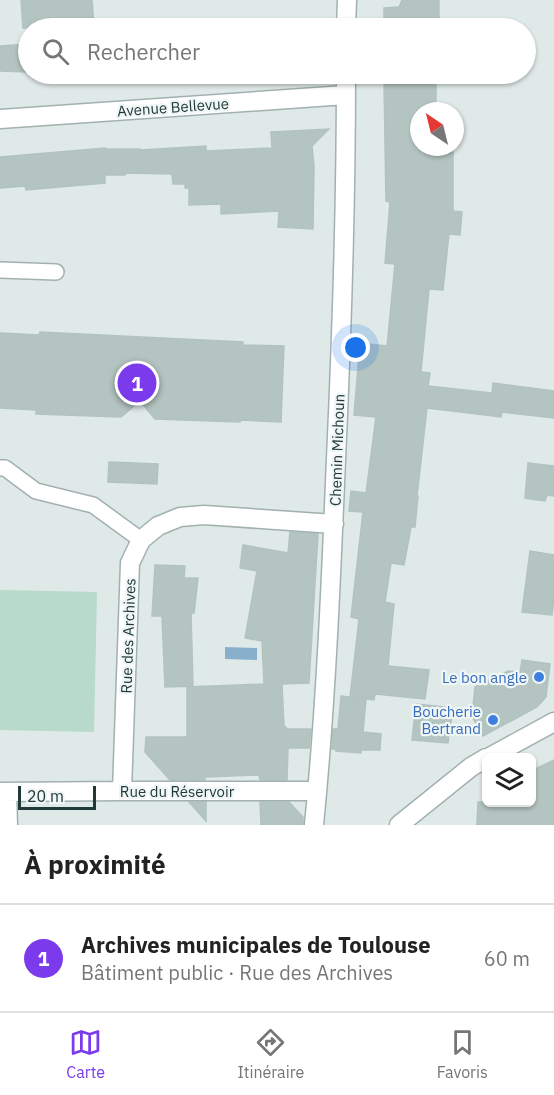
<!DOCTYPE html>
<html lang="fr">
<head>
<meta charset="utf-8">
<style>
	:root { --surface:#fff; --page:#f2f2f2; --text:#222; --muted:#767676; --line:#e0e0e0; --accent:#7c3aed }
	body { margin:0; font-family:"IBM Plex Sans",sans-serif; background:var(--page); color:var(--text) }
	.controls { position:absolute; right:18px; bottom:18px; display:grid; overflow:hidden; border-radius:9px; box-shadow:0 2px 4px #0004 }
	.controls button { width:54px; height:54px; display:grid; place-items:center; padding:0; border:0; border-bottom:2px solid var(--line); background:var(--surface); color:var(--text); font:30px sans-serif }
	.compass { position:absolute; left:410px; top:102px; width:54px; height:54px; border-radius:50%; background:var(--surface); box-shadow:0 2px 4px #0004; rotate:325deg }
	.scale { position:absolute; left:18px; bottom:15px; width:78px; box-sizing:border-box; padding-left:6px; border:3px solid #213939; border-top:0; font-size:16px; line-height:21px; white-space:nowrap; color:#213939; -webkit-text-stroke:4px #eff6f5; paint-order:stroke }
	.you { position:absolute; left:356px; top:348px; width:21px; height:21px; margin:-15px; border:4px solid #fff; border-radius:50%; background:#1a73e8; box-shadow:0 0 0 9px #1a73e833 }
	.badge { display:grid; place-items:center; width:39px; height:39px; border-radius:50%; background:var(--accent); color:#fff; font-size:20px; font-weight:700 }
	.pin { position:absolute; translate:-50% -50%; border:3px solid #fff; box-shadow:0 2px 6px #0006 }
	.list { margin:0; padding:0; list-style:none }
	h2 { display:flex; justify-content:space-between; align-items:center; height:78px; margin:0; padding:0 24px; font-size:26px }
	h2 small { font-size:20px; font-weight:400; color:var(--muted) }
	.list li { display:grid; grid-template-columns:39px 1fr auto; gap:18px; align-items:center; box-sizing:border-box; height:108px; padding:0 24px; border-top:2px solid var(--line) }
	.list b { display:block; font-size:22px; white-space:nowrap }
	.list p { margin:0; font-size:20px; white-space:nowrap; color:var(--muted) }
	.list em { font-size:20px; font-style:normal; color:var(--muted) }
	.icon { flex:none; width:33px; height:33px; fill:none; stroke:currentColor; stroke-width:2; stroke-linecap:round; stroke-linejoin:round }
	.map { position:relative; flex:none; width:554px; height:825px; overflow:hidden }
	.search { position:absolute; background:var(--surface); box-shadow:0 2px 4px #0004; left:18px; right:18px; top:18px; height:66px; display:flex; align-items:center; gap:15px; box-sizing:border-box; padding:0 21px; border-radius:33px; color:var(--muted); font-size:22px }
	.sheet { height:186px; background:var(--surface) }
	nav { display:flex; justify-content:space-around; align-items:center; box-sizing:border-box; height:84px; border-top:2px solid var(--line); background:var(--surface); font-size:16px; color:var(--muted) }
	nav a { display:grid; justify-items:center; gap:3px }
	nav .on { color:var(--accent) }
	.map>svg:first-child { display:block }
	.green { fill:#b8daca }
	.water { fill:#88b0cd }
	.building { fill:#b4c4c1; stroke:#b1c3c0; stroke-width:1.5 }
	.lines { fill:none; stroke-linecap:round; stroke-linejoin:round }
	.service-casing { stroke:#a2b1b0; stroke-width:18 }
	.minor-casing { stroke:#a2b1b0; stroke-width:21 }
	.tertiary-casing { stroke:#a2b1b0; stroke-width:21 }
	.service { stroke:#fff; stroke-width:15 }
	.minor { stroke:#fff; stroke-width:18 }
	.tertiary { stroke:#fff; stroke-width:18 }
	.shop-dot { fill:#3f7fe0; stroke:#eff6f5; stroke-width:2 }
	.labels { text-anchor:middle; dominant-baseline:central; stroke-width:4.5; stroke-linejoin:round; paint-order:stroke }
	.street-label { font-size:15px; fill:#213939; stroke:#eff6f5 }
	.shop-label { font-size:15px; fill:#366cbe; stroke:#eff6f5; text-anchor:end }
</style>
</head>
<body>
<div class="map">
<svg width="554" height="825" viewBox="0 0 554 825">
	<rect width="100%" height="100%" fill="#dfe9e8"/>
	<path class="green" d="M0 590 97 592 94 732 0 730Z"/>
	<path class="water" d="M225 647 257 648V660L225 659Z"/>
	<path class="building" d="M21 0H92L94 28H23Z
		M402 0H439V28H384V8L399 7Z
		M28 44V72L0 71V46Z
		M400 74H431V81H436V111H419V147H433V153L453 152V211L462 212 460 235 449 234 443 290 429 289 421 372 430 373 428 386 492 393 493 383 554 391V418L502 412 501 417 427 408 417 496H418L415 527H411L404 565 391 563 385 602 394 604 388 666 429 670 425 699 375 694 374 700 350 697 359 619 351 617 363 512 349 511 351 491 366 493 376 417 354 415 360 343 387 346 395 264 385 263 390 202 386 201 384 82H400Z
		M329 129 312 146 314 166 313 229 278 227 279 211 221 214V204L189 205V188H185V184H173L172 174 125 173V175H105V183L26 190 25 186 0 188V157L105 148V149H140V150L206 146V151L272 148 271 132Z
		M40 332 243 342V345L284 346 281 422 240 420V422L155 419 140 401 121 417 36 414V410L0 408V333L39 335Z
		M109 462 158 464 157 484 108 482Z
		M528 463 554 466V496L547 495 545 501 525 498Z
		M290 532 318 534 309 683 282 684 284 727H286V729H311L309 748H288L287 780H260L259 775 205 777V780H170L145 752 146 737H187V687L264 684 262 641 245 638 257 571 240 568 243 545 288 553Z
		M530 551 554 555V598L552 615 522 612Z
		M155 565 185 566 184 578H198L194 613H191L193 686 165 687 162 616H152Z
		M522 660 550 664 546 697 537 707 483 736 472 716 475 687 508 671 520 672Z
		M341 696 366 699 363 732 381 734 380 750H361V753L336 751V749H332L333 729H338Z
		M416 704 453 708 448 743 412 740Z
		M554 760V825H477L478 802H531V771Z
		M189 802H206V821Z
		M260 802H289L303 817V825H261Z"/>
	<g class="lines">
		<defs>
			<path id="service" d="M0 270 56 272
				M0 468H5L36 491 93 505 141 540"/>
			<path id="minor" d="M346 28 347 0
				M0 119 346 95
				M122 791 130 563 141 540 158 526 180 517 204 515 334 524
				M0 792 122 791H317
				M7 792 8 825
				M314 825C326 703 331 581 336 459 342 330 346 202 346 74"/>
			<path id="tertiary" d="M488 758 554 722
				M399 825 471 767 486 758"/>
		</defs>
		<use href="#service" class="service-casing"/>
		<use href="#minor" class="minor-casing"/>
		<use href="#tertiary" class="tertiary-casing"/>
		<use href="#service" class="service"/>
		<use href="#minor" class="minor"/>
		<use href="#tertiary" class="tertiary"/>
	</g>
	<g class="shop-dot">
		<circle cx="539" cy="677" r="6"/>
		<circle cx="493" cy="720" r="6"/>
	</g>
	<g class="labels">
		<g class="street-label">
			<text transform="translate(173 107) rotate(-4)">Avenue Bellevue</text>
			<text transform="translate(337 450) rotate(-88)">Chemin Michoun</text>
			<text transform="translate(128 636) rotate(-88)">Rue des Archives</text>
			<text x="177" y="791">Rue du Réservoir</text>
		</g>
		<g class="shop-label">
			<text x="527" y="677">Le bon angle</text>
			<text x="481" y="711">Boucherie<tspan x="481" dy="17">Bertrand</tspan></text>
		</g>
	</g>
</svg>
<div class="controls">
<button><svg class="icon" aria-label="layers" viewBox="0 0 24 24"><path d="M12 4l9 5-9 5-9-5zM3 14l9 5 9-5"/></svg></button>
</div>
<svg class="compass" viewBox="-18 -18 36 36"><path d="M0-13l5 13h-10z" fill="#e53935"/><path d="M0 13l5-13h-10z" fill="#767676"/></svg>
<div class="scale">20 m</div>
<div class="you"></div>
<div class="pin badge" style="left:137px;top:383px">1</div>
<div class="search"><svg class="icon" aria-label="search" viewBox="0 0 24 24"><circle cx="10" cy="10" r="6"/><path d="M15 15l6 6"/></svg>Rechercher</div>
</div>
<section class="sheet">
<h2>À proximité<small></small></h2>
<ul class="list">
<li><span class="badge">1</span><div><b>Archives municipales de Toulouse</b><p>Bâtiment public · Rue des Archives</p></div><em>60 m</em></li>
</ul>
</section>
<nav>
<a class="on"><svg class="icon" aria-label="map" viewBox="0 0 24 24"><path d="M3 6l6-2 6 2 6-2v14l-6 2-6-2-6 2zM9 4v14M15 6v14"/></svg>Carte</a>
<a><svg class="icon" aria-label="directions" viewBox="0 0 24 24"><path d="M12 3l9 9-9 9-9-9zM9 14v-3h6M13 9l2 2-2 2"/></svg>Itinéraire</a>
<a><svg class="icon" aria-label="saved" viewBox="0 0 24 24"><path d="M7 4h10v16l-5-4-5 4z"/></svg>Favoris</a>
</nav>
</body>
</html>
